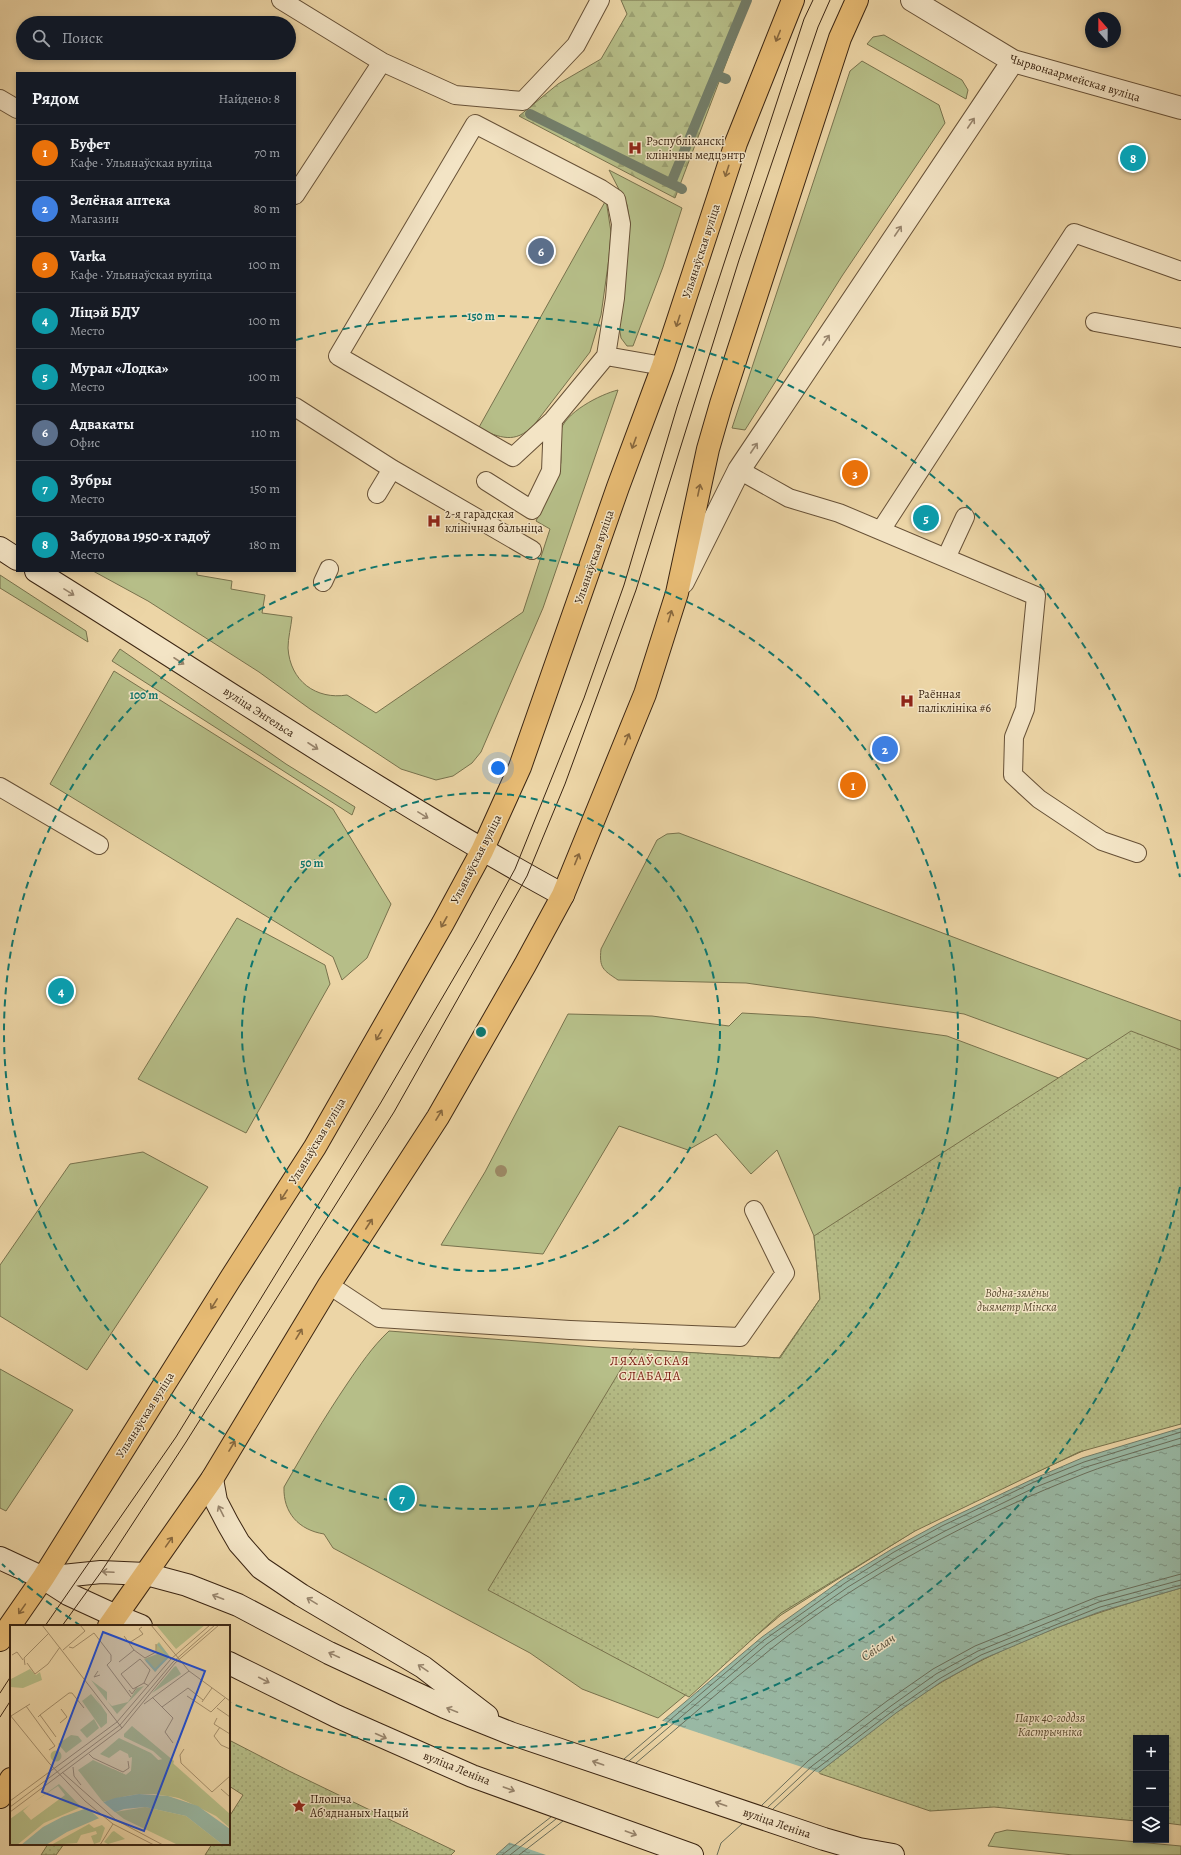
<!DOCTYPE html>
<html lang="ru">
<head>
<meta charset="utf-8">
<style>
	:root { --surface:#171b24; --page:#242831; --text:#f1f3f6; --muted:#9ea1a6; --line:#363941; --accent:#db2777 }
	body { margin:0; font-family:Alegreya,serif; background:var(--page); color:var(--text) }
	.controls { position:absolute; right:12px; bottom:12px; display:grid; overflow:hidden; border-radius:0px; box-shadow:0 2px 6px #0003 }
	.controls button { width:36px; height:36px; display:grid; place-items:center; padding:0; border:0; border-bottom:1px solid var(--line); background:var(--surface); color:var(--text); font:20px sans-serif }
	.compass { position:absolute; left:1085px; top:12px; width:36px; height:36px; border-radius:50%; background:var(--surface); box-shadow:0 2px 6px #0003; rotate:339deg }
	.you { position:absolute; left:498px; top:768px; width:14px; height:14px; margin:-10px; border:3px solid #fff; border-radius:50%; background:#1a73e8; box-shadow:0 0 0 6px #1a73e833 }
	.badge { display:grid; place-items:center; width:26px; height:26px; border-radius:50%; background:var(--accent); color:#fff; font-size:13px; font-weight:700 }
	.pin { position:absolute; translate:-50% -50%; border:2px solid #fff; box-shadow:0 1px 4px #0006 }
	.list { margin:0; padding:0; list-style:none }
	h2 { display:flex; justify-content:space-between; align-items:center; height:52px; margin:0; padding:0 16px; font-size:17px }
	h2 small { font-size:13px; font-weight:400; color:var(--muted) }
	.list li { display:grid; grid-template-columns:26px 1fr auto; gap:12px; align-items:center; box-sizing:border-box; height:56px; padding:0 16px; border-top:1px solid var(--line) }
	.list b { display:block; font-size:15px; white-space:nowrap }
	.list p { margin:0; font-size:13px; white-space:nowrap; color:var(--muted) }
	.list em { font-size:13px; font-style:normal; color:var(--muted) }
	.icon { flex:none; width:22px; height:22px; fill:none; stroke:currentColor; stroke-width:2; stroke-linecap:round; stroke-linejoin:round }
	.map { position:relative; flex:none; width:1181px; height:1855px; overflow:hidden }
	.search { position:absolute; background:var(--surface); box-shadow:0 2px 6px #0003; left:16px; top:16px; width:280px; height:44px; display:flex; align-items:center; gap:10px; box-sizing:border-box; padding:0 14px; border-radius:22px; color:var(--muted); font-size:15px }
	.panel { position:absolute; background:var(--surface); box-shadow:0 2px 6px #0003; left:16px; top:72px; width:280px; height:500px; border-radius:0px }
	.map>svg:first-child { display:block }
	.grass { fill:#b6be88; stroke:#78724d }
	.forest { fill:url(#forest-firs); stroke:#78724d }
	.park { fill:url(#park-dots); stroke:#78724d }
	.water { fill:url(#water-ripples); stroke:#737e6a }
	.pier { fill:#ecd5a6 }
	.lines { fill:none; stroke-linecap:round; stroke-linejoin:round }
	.shore { stroke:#6a6f5c; stroke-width:1 }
	.stream { stroke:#737e6a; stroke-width:10 }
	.lane-casing { stroke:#675137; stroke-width:20 }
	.street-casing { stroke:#675137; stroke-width:24 }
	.secondary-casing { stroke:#3b2512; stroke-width:24 }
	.primary-casing { stroke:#3b2512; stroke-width:24 }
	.lane { stroke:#f3e4c5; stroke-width:18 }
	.street { stroke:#f3e4c5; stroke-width:22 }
	.secondary { stroke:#f3e4c5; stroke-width:22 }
	.primary { stroke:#e6ba73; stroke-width:22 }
	.tram { stroke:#3b2512; stroke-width:1 }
	.tree { fill:#9c8965 }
	.oneway { stroke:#88683e }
	.oneway2 { stroke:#97846c }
	.ring { fill:none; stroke:#0f766e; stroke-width:2; stroke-dasharray:7 5 }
	.labels { text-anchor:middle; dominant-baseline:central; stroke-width:3; stroke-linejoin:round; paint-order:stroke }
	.street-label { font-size:12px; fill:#3b2512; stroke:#f3e4c5 }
	.poi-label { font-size:12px; fill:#3b2512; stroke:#f3e4c5; text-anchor:start }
	.park-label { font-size:12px; font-style:italic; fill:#5a4b30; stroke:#f3e4c5 }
	.neighbourhood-label { font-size:13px; letter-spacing:1px; fill:#7a1f14; stroke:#f3e4c5 }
	.water-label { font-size:13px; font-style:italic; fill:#524a37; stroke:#f3e4c5 }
	.inset-river { fill:none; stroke:#99b9a5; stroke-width:2 }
	.inset-road { fill:none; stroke:#a58f6b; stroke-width:1 }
	.view { fill:#1d4ed8; fill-opacity:0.15; stroke:#1d4ed8; stroke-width:2 }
	.inset-edge { fill:none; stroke:#3b2512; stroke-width:2 }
	.centre { fill:#0f766e; stroke:#f3e4c5; stroke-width:2 }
	.ring-label { font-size:12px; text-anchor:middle; font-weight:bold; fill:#0f766e; stroke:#f3e4c5; stroke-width:3; stroke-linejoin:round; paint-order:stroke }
</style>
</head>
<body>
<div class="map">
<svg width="1181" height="1855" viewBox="0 0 1181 1855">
	<defs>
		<pattern id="forest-firs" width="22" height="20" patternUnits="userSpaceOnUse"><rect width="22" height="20" fill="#b6be88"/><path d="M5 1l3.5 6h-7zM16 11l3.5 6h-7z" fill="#9da374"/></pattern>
		<pattern id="park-dots" width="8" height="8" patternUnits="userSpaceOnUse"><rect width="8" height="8" fill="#b6be88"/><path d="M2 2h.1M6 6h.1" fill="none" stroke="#9da374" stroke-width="1.8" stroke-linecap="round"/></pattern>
		<pattern id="water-ripples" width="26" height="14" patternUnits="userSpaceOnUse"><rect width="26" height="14" fill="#99b9a5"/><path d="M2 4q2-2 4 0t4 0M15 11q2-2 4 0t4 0" fill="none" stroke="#7e9685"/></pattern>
	</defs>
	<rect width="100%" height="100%" fill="#ecd5a6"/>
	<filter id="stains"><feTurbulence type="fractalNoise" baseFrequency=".005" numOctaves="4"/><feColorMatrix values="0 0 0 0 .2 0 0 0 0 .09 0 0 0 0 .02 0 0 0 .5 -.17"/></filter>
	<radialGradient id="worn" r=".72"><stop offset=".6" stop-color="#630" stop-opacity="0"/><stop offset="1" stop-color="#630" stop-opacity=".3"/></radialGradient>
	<path class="grass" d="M884 35 962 80 968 90 966 99 867 44 873 37Z
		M862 61 939 105 945 123 842 276 745 430 732 428 850 71Z
		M609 170 682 208 663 267 633 346H627L621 338 619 326 623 301 630 223 627 205Z
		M606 200 611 232 609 258 601 315 590 352 534 425C514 445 501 437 478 429Z
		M618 390 543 608 481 752 472 763 453 776 436 780 401 769 310 709 259 672 148 601 93 571H197V575L232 581 231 589 265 595 262 613 292 617C291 627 288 638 288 648 290 681 316 700 347 695L376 713 523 612 550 529 536 521C544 503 554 485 560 467 563 456 558 443 560 433 563 413 601 394 618 390Z
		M0 575 86 631 88 642 0 588Z
		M120 649 286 764 355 807 352 815 112 661Z
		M114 671 333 809 391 904 367 958 342 980 333 957 50 784Z
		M679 833 1019 962 1181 1021V1093L964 1014 746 983 618 980C603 970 599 968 601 949L657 840 667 834Z
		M237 918 325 965 330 984 246 1133 138 1079Z
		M742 1013 813 1017 947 1036 1181 1124 1107 1440 935 1518 781 1615 658 1718 582 1689 530 1653 333 1548 324 1534C299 1530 283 1513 284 1487 304 1452 324 1418 347 1384 360 1365 372 1347 389 1331L595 1347 779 1358 820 1299 814 1236 777 1150 751 1174 716 1134 688 1150 619 1126 543 1254 441 1245 485 1172 568 1014 652 1016 729 1026Z
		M143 1152 208 1187 87 1370 0 1316V1265L70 1164Z
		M0 1369 73 1410 6 1511 0 1508Z
		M1007 1830 1181 1846V1855H1073L988 1846 995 1833Z"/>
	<path class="forest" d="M621 0H750L675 198 519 116 558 84 601 59 627 14Z"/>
	<path class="park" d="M1131 1031 1181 1050V1424L1079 1452 915 1531 781 1613 689 1697 488 1590 633 1349 780 1358 820 1299 814 1236Z
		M1181 1588V1825L1166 1823V1738H1136V1821L994 1807 930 1811 818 1773C858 1742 898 1708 942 1682 1016 1638 1099 1611 1181 1588Z
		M229 1740 289 1771 455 1851 451 1855H205L212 1844H229V1817L243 1795 229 1786Z
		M48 1844H64L56 1855H41Z"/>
	<path class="water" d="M1181 1428V1588L1102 1611 1056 1628 983 1659 941 1682 896 1713 818 1773 730 1855H496L513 1840 582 1789 762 1637 843 1579 892 1549 940 1523 1033 1479 1082 1458Z"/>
	<path class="pier" d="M660 1720 820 1773 733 1855H546L508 1842 581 1787Z"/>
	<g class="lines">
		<path class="shore" d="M624 1759 764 1640 845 1583 894 1552 942 1526 1034 1482 1084 1462 1181 1432
			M629 1761 767 1644 848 1587 897 1557 945 1531 1036 1487 1086 1467 1181 1438
			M636 1763C681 1725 725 1686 771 1649 863 1575 976 1516 1086 1473 1117 1461 1149 1453 1181 1444
			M762 1805 808 1761 887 1701 933 1669 975 1646 1097 1597 1181 1574
			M768 1807 812 1766 891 1706 936 1674 978 1651 1099 1602 1181 1580
			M773 1809 815 1770 894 1710 939 1679 981 1655 1100 1607 1181 1585
			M502 1855 551 1817
			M510 1855 556 1819
			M519 1855 563 1821
			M717 1855 721 1843 742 1824"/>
		<path class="stream" d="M716 75 726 79
			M530 114 682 189
			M671 183 747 0"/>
		<defs>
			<path id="lane" d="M281 0 382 62
				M0 99 17 109
				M295 195 382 62 455 95 523 101 576 45 600 0
				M1095 322 1181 338
				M606 356 615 298 621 224 616 199 601 189 475 124 338 356 513 457 553 420 606 356 663 366
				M295 407 392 469 532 550
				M739 470 789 498 839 513 1036 596 1025 709 1014 737 1013 775 1039 799 1102 841 1137 853
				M486 481 532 510 551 471 553 420
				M377 494 392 469
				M881 530 1074 233 1181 271
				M946 558 965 517
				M323 582 329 569
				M0 787 99 845
				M329 1285 379 1318 570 1330 740 1337 785 1273 754 1210"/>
			<path id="street" d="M912 0 1013 61 1181 108
				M683 582 739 470 1013 61"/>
			<path id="secondary" d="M0 548 17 559
				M36 571C212 680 382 796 563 895
				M212 1479 216 1501 228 1524 239 1543 261 1568 301 1595 423 1667 487 1716
				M0 1558 43 1578 68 1594 116 1616 141 1626
				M43 1578 101 1572 146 1574 187 1585 238 1605 329 1653 445 1707 510 1733 824 1839 859 1849 893 1855
				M229 1663 336 1716 472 1776 692 1855"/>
			<path id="primary" d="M109 1626 212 1479 329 1285 438 1117 525 965 563 895 645 694 677 593 708 449 721 404 840 38 857 0
				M0 1640 43 1578 229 1281 315 1147 443 923 482 851 520 767 618 487 663 366 736 143 793 0
				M0 1797 11 1779"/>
		</defs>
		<use href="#lane" class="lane-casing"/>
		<use href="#street" class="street-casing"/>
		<use href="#secondary" class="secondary-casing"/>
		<use href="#primary" class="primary-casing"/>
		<use href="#lane" class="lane"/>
		<use href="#street" class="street"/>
		<use href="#secondary" class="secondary"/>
		<use href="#primary" class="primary"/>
		<path class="tram" d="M45 1626 176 1437 380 1104 476 940 515 869 584 698 624 585 677 407 804 19 813 0
			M62 1626 101 1572 186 1442 394 1112 527 876 565 784 636 590 739 260 818 27 830 0
			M0 1693 11 1676
			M0 1717 11 1700"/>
	</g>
	<circle class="tree" cx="501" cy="1171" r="6"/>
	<defs><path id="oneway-shaft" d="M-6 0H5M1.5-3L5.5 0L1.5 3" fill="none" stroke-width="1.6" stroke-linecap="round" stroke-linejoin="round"/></defs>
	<g class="oneway">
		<use href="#oneway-shaft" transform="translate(778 36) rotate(112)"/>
		<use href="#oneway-shaft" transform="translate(727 171) rotate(108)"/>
		<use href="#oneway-shaft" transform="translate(678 321) rotate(108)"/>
		<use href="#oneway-shaft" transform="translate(634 443) rotate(110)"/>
		<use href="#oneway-shaft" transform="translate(699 490) rotate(-78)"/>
		<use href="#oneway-shaft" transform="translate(670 616) rotate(-73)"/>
		<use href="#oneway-shaft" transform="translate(627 739) rotate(-68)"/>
		<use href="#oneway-shaft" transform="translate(577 859) rotate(-68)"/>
		<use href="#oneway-shaft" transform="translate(444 922) rotate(119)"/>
		<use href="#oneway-shaft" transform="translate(379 1035) rotate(120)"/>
		<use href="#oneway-shaft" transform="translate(439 1115) rotate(-59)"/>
		<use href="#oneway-shaft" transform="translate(284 1195) rotate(123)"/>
		<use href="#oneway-shaft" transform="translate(369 1224) rotate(-57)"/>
		<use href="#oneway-shaft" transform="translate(214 1304) rotate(122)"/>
		<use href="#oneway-shaft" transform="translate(299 1334) rotate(-59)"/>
		<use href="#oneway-shaft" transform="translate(232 1446) rotate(-59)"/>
		<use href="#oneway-shaft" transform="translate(169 1542) rotate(-55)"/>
		<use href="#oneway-shaft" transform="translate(22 1609) rotate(125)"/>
	</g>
	<g class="oneway2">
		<use href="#oneway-shaft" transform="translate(971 123) rotate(-56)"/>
		<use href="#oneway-shaft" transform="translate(898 231) rotate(-56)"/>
		<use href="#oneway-shaft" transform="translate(826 340) rotate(-56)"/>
		<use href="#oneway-shaft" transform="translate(754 448) rotate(-56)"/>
		<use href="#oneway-shaft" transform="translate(69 592) rotate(32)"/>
		<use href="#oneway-shaft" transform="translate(179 661) rotate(33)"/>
		<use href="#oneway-shaft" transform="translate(313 746) rotate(33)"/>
		<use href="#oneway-shaft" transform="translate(423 815) rotate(31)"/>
		<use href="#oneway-shaft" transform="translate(221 1511) rotate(-117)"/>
		<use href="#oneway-shaft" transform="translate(108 1572) rotate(-177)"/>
		<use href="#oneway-shaft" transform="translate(218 1597) rotate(-159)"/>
		<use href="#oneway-shaft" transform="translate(312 1601) rotate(-149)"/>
		<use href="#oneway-shaft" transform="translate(334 1655) rotate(-155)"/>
		<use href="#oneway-shaft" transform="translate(423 1668) rotate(-146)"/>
		<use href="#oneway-shaft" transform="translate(264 1680) rotate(27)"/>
		<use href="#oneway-shaft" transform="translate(452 1710) rotate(-158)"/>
		<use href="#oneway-shaft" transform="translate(381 1736) rotate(24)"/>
		<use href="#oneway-shaft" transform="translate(598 1763) rotate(-161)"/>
		<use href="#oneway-shaft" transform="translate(509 1789) rotate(20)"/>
		<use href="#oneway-shaft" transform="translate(721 1804) rotate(-161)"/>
		<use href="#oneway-shaft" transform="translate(631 1833) rotate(20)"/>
	</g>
	<g class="ring">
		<circle cx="481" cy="1032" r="239"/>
		<circle cx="481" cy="1032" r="477"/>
		<path d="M1180 1187A716 716 0 0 1 230 1703M81 1626A716 716 0 0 1 2 1564M296 340A716 716 0 0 1 1180 877"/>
	</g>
	<defs>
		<symbol id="hospital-bare" viewBox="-9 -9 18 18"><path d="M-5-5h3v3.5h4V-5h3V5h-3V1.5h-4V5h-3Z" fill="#8f2418" stroke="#f3e4c5" stroke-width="2.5" paint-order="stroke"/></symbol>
		<symbol id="sight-bare" viewBox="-9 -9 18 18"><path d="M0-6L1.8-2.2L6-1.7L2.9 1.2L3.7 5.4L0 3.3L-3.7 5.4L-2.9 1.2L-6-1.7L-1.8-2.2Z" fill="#8f2418" stroke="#f3e4c5" stroke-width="2.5" paint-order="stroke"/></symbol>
	</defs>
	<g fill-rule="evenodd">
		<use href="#hospital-bare" x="625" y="138" width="20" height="20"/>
		<use href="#hospital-bare" x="424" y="511" width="20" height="20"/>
		<use href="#hospital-bare" x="897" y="691" width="20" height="20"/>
		<use href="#sight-bare" x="289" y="1796" width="20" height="20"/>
	</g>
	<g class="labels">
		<g class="street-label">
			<text transform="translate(1075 78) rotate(17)">Чырвонаармейская вуліца</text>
			<text transform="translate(701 251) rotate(-72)">Ульянаўская вуліца</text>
			<text transform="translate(594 557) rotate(-71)">Ульянаўская вуліца</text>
			<text transform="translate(259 712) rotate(33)">вуліца Энгельса</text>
			<text transform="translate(476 859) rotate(-63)">Ульянаўская вуліца</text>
			<text transform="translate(317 1141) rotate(-59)">Ульянаўская вуліца</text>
			<text transform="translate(145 1415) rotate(-58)">Ульянаўская вуліца</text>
			<text transform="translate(457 1768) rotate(22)">вуліца Леніна</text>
			<text transform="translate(777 1823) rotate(19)">вуліца Леніна</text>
		</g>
		<g class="poi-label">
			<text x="646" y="141">Рэспубліканскі<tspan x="646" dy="14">клінічны медцэнтр</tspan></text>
			<text x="445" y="514">2-я гарадская<tspan x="445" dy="14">клінічная бальніца</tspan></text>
			<text x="918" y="694">Раённая<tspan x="918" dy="14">паліклініка #6</tspan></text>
			<text x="310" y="1799">Плошча<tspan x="310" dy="14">Абʼяднаных Нацый</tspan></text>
		</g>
		<g class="park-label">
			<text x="1017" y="1293">Водна-зялёны<tspan x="1017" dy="14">дыяметр Мінска</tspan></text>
			<text x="1050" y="1718">Парк 40-годдзя<tspan x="1050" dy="14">Кастрычніка</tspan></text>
		</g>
		<g class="neighbourhood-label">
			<text x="650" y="1360">ЛЯХАЎСКАЯ<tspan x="650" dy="15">СЛАБАДА</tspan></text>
		</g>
		<g class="water-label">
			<text transform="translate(878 1647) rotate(-34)">Свіслач</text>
		</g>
	</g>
	<g transform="translate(10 1625)">
		<rect width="220" height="220" fill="#ecd5a6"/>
		<path d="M166 41 171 49 142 68 164 42ZM20 44 26 50 30 47 32 55 13 63 0 62 1 54ZM81 55 97 67V76L102 81 118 77 127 63 134 61 107 89ZM82 67 97 89V98L91 103 72 76 81 69 91 81ZM84 94 89 103 77 113 70 105ZM122 101 164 136 162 143 143 126 114 112V109ZM61 110 68 111 72 116 56 128 48 119ZM109 113 141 128 200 185 158 169H124L93 177 68 145 83 135 116 150 121 146 122 132 119 133 118 129 110 125 99 133 90 129ZM40.5 131a5.5 5.5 0 1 1 11 0a5.5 5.5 0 1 1-11 0ZM102 207 104 206 115 214 98 219 94 217Z" fill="#b6be88"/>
		<path d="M149 17 159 31 145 47 134 34 147 29 146 20Z" fill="#b6be88"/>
		<path d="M146 0H195L166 24ZM157 133 220 189V203L206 191 170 173 138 168 107 172 97 176 83 160 103 144 116 150 121 146 123 141ZM49 159 71 182 34 198 7 220H0V194L21 179 13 186 21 195 55 170 48 161 24 177ZM135 182 176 191 213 220H168L114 194 105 187ZM79 199 84 203 92 200 95 203 90 217 84 219 81 211 87 209 86 206 71 210 67 218 41 220Z" fill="#b6be88"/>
		<path d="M129 169 158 171 188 181 220 204V220H213L176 191 135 182 114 184 87 194 57 207 36 220H11L33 202 52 192 105 173Z" fill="#99b9a5"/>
		<path d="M92 176 107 189 91 195 75 181Z" fill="#ecd5a6"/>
		<path class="inset-river" d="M148 19 159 32M136 35 146 46M145 45 158 32"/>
		<path class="inset-road" d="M32 0 112 103M141 0 179 46 220 76M114 11 124 25M119 18 133 9 129 4 132 2M59 22 63 23 84 8 101 30V36L97 40 121 72M53 25 75 6 70 0M2 30 7 27 13 35M109 37 124 25 135 33 146 27V19M17 38 25 49 38 39 50 22M15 40 14 33 39 8M88 46 84 52 90 50M134 58 140 45 130 34 111 49 123 64 134 58 139 61M119 65 122 69 127 62M177 71 201 87 215 73M142 72 163 93 155 107 163 118M192 77 202 63M134 79 179 46M16 81 45 121 39 125M152 82 178 63 193 75M207 83 220 92M0 90 39 138 75 176 103 199 144 220M30 90 59 68H62L74 83M1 91 20 79M28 92 30 90 46 112M207 93 204 99 220 109M50 98 57 92 51 84M210 102 204 111 211 120 220 124M174 124 170 130 171 138 202 167 220 151M79 129 83 133 113 147 119 143 118 136M63 142 64 151 71 160M52 147 106 195 153 220M211 164 220 172M0 176 107 97 161 34 200 0M0 182 110 100 163 37 205 0M0 187 112 103 165 38 209 0M90 220 103 199"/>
		<path class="view" d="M93 7 195 46 134 206 32 167Z"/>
		<rect width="220" height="220" class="inset-edge"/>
	</g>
	<circle cx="481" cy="1032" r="6" class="centre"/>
	<g class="ring-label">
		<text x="481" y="320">150 m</text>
		<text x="144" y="699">100 m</text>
		<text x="312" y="867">50 m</text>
	</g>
	<rect width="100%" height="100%" filter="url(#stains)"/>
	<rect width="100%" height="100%" fill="url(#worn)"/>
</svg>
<div class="controls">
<button>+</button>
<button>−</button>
<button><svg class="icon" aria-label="layers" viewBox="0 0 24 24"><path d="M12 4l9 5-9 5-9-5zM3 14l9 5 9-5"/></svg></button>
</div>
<svg class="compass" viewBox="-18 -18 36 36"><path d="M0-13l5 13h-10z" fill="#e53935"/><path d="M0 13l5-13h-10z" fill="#9ea1a6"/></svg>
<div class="you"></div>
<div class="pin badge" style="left:853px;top:785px;background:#e8710a">1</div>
<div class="pin badge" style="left:885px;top:749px;background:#3f7fe0">2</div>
<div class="pin badge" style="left:855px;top:473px;background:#e8710a">3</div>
<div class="pin badge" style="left:61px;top:991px;background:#0f9aa8">4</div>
<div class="pin badge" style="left:926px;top:518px;background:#0f9aa8">5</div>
<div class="pin badge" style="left:541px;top:251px;background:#5c6f8a">6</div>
<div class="pin badge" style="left:402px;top:1498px;background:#0f9aa8">7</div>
<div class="pin badge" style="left:1133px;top:158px;background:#0f9aa8">8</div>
<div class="search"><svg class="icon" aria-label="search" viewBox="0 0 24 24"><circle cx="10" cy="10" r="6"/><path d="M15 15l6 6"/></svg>Поиск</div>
<section class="panel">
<h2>Рядом<small>Найдено: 8</small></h2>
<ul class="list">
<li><span class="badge" style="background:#e8710a">1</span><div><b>Буфет</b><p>Кафе · Ульянаўская вуліца</p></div><em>70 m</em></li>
<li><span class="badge" style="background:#3f7fe0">2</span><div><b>Зелёная аптека</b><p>Магазин</p></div><em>80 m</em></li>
<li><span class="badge" style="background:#e8710a">3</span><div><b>Varka</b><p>Кафе · Ульянаўская вуліца</p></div><em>100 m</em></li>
<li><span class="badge" style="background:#0f9aa8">4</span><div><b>Ліцэй БДУ</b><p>Место</p></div><em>100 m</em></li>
<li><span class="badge" style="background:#0f9aa8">5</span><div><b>Мурал «Лодка»</b><p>Место</p></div><em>100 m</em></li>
<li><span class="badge" style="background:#5c6f8a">6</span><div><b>Адвакаты</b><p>Офис</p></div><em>110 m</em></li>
<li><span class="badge" style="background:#0f9aa8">7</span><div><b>Зубры</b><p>Место</p></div><em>150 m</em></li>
<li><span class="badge" style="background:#0f9aa8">8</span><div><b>Забудова 1950-х гадоў</b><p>Место</p></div><em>180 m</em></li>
</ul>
</section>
</div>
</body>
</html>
